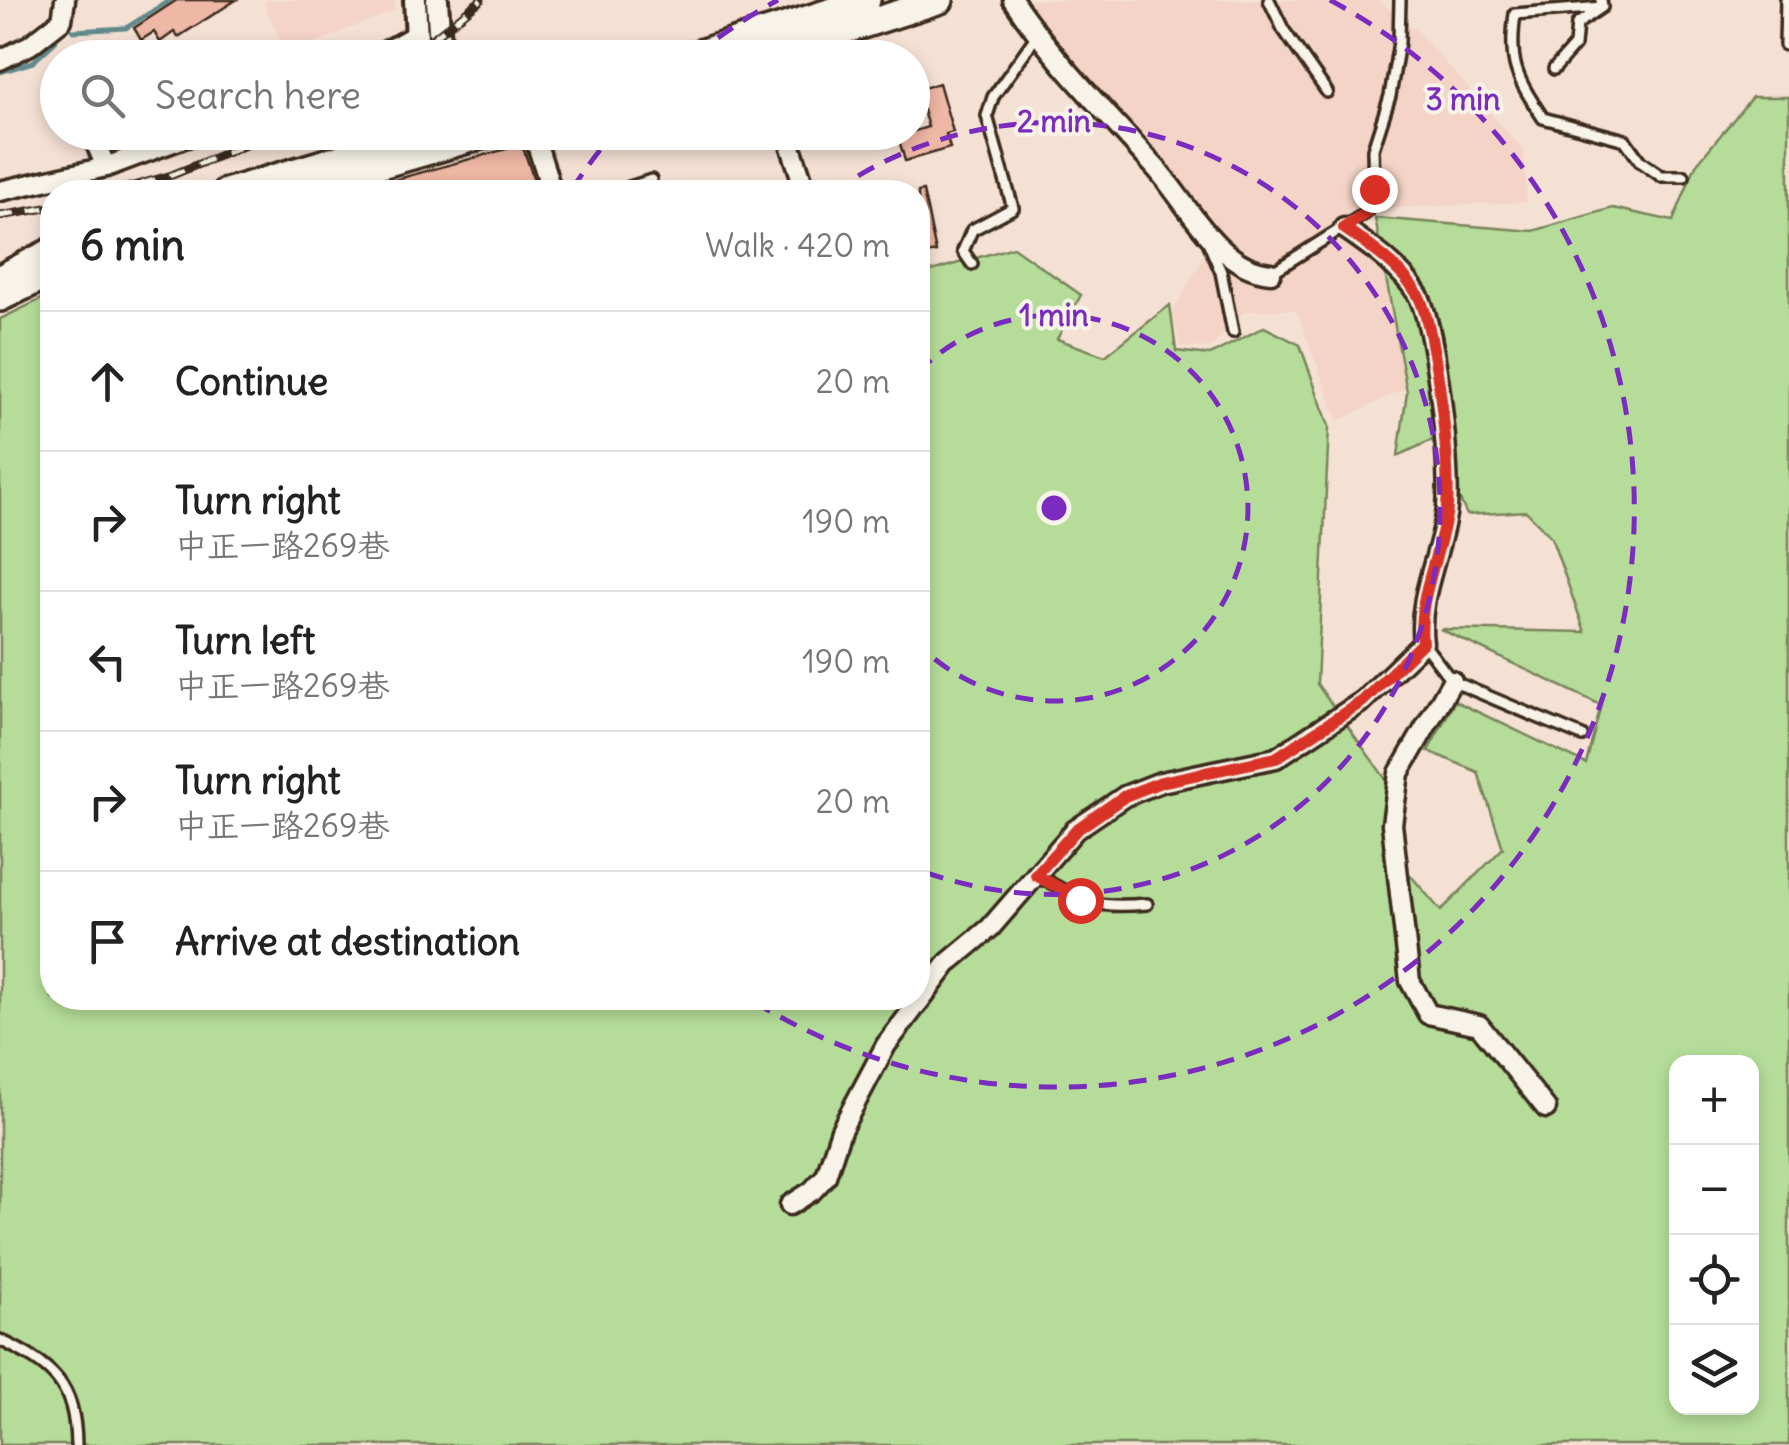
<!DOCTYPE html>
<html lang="en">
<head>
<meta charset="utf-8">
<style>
	:root { --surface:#fff; --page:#f2f2f2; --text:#222; --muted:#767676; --line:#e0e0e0 }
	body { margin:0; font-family:Delius,"LXGW WenKai TC",sans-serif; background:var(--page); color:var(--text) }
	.controls { position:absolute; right:30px; bottom:30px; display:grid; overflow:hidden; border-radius:20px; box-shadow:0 5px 15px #0003 }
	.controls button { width:90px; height:90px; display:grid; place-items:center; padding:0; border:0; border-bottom:2px solid var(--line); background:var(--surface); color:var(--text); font:50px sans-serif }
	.stop { position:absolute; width:30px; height:30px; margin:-22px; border:8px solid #d93025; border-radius:50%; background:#fff }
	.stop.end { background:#d93025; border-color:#fff; box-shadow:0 2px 10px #0008 }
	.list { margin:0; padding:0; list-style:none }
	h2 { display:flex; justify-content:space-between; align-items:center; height:130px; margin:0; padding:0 40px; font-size:42px }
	h2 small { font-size:32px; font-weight:400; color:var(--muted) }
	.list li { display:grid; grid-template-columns:65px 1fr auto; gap:30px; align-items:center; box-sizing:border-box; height:140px; padding:0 40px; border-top:2px solid var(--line) }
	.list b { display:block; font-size:38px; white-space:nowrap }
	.list p { margin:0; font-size:32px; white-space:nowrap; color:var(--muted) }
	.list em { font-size:32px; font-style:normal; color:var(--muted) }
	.icon { flex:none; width:55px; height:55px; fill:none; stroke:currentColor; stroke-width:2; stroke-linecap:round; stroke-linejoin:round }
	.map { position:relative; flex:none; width:1789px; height:1445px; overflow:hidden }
	.search { position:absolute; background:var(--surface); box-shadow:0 5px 15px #0003; left:40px; top:40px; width:890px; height:110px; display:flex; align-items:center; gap:25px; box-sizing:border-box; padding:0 35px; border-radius:55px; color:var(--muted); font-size:38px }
	.panel { position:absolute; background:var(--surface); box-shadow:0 5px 15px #0003; left:40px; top:180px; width:890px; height:830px; border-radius:40px }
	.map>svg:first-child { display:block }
	.built { fill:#f3d4c6 }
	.green { fill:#b5dd99; stroke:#78845c; stroke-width:2.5; fill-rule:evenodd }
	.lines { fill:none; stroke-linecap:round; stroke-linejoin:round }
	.stream { stroke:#608a8b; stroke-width:5 }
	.building { fill:#efb7a5; stroke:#3b2a1e; stroke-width:2.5 }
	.service-casing { stroke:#3b2a1e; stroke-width:16 }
	.minor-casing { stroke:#3b2a1e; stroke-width:25 }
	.tertiary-casing { stroke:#3b2a1e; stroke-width:28 }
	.secondary-casing { stroke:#3b2a1e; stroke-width:32 }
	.service { stroke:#f7f3e8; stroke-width:9 }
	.minor { stroke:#f7f3e8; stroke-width:18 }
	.tertiary { stroke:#f7f3e8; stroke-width:20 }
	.secondary { stroke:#f7f3e8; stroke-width:25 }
	.rail-casing { stroke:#3b2a1e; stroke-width:9 }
	.rail { stroke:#f7f3e8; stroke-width:5; stroke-dasharray:15; stroke-linecap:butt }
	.route { stroke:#d93025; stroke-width:12 }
	.ring { fill:none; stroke:#7b2cbf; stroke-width:5; stroke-dasharray:18 12 }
	.centre { fill:#7b2cbf; stroke:#f7f3e8; stroke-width:5 }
	.ring-label { font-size:30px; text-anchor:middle; font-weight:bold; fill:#7b2cbf; stroke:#f7f3e8; stroke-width:8; stroke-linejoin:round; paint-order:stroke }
</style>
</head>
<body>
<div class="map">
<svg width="1789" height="1445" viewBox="0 0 1789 1445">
	<rect width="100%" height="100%" fill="#f5e1d4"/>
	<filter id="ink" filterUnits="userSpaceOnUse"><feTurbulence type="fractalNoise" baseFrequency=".01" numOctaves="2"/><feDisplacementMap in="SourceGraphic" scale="20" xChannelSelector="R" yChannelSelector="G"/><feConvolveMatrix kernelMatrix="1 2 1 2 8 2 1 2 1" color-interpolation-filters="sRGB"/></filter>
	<g filter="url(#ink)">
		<path class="built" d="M268 0H395V10L286 55 264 4Z
			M1026 0H1378L1418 32 1524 151 1527 202 1351 210 1404 313 1416 383 1338 421 1296 310 1245 311 1211 348 1180 347 1173 311 1218 232 1126 126Z"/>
		<path class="green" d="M1752 97H1789V1445H0V319L52 294V998H918V275L1013 247 1081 295 1057 339 1105 356 1170 305 1176 351 1210 355 1264 327 1300 345 1329 426 1317 684 1385 778 1406 870 1441 911 1503 848 1478 772 1428 751 1455 701 1586 764 1601 705 1440 629 1585 632 1551 537 1526 511 1467 515 1432 440 1398 456 1407 392 1375 218 1533 231 1613 208 1673 221 1696 165ZM1676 1062H1752V1408H1676Z"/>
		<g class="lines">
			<path class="stream" d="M73 31 126 28 170 0
				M0 72 33 62 56 41"/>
		</g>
		<path class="building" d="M177 0H236L178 37 174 32 160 42 154 32 141 40 134 28Z
			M939 83 953 132 946 134 950 148 905 161 898 136 928 127 917 90Z
			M517 146 524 150 538 192H362L361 189Z
			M923 191 936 252 918 256V192Z"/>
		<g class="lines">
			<defs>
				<path id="service" d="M1269 0 1283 29 1327 92
					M1602 7 1515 14C1508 63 1516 77 1543 118L1625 140 1640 161 1661 176H1684
					M1785 45 1786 0
					M271 50 276 58
					M1554 69 1575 45 1577 24 1602 7 1601 0
					M614 192 651 180
					M1209 244 1221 272 1233 332
					M972 264 963 251 972 230 1013 208 987 116 993 97 1037 35
					M1271 273 1366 213 1374 189 1373 149 1390 96 1399 42 1400 0
					M1423 643 1452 681 1582 736
					M1036 875C1084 902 1091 909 1147 904
					M0 1340C53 1366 75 1383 76 1445"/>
				<path id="minor" d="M1013 0C1054 61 1105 111 1154 166 1187 201 1217 269 1271 273
					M374 58 417 34
					M0 60 30 45 62 20 65 0
					M91 132 106 167
					M533 132 552 192
					M786 132 806 192
					M0 191 106 167 200 132
					M1452 681 1399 773 1392 824 1410 981 1428 1014 1479 1025 1546 1108
					M790 1205 812 1191 826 1176 841 1130 886 1045 949 962 990 928 1075 830 1125 796 1161 782 1276 758 1363 701 1423 643C1417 599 1439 558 1446 515 1453 478 1436 327 1418 295 1401 267 1370 246 1344 228"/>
				<path id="tertiary" d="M415 0 418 58
					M437 0 441 58"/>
				<path id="secondary" d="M684 58 867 0
					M760 58 940 0
					M226 192 427 132
					M288 192 495 132
					M0 278 52 251
					M0 298 52 273"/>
			</defs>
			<use href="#service" class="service-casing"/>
			<use href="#minor" class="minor-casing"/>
			<use href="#tertiary" class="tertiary-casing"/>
			<use href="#secondary" class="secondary-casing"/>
			<use href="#service" class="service"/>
			<use href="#minor" class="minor"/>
			<use href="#tertiary" class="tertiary"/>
			<use href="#secondary" class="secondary"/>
			<defs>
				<path id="rail" d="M408 58 481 0
					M112 192 172 175 277 132
					M0 216 52 207"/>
			</defs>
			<use href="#rail" class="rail-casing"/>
			<use href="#rail" class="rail"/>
		</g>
	</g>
	<g class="lines" filter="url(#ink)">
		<path class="route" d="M1080 900 1036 875 1076 830 1125 796 1161 782 1276 758 1363 701 1422 643C1417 599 1439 558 1446 515 1453 478 1436 327 1418 295 1401 267 1370 246 1344 228L1366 213 1374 189"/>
	</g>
	<g class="ring">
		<path d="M918 372A193 193 0 1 1 918 644"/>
		<path d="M833 192A386 386 0 1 1 919 870"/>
		<path d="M572 189A578 578 0 0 1 614 133M694 56A578 578 0 0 1 778 0M1330 0A578 578 0 1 1 748 998"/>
	</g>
	<circle cx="1054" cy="508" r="15" class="centre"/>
	<g class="ring-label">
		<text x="1463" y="110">3 min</text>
		<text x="1054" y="132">2 min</text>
		<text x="1054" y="326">1 min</text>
	</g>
</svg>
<div class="controls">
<button>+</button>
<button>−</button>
<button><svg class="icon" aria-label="locate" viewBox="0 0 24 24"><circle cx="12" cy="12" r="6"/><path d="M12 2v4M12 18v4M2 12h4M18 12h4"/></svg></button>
<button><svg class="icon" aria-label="layers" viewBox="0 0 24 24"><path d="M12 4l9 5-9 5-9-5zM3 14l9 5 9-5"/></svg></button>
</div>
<div class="stop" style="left:1080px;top:900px"></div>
<div class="stop end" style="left:1374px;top:189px"></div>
<div class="search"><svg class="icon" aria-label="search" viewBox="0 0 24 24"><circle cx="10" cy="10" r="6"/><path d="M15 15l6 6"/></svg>Search here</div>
<section class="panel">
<h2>6 min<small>Walk · 420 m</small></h2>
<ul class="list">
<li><svg class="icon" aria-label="ahead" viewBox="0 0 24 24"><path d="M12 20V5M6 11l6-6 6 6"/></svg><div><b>Continue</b></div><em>20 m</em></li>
<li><svg class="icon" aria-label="right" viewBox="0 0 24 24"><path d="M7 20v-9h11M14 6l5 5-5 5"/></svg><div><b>Turn right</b><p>中正一路269巷</p></div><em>190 m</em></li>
<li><svg class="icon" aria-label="left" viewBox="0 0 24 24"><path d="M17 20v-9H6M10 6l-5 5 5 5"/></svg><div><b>Turn left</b><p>中正一路269巷</p></div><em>190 m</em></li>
<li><svg class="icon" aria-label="right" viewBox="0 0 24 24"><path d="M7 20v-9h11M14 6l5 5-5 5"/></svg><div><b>Turn right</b><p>中正一路269巷</p></div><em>20 m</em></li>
<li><svg class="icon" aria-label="arrive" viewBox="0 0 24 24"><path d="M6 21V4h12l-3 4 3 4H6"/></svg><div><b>Arrive at destination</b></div></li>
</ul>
</section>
</div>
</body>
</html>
